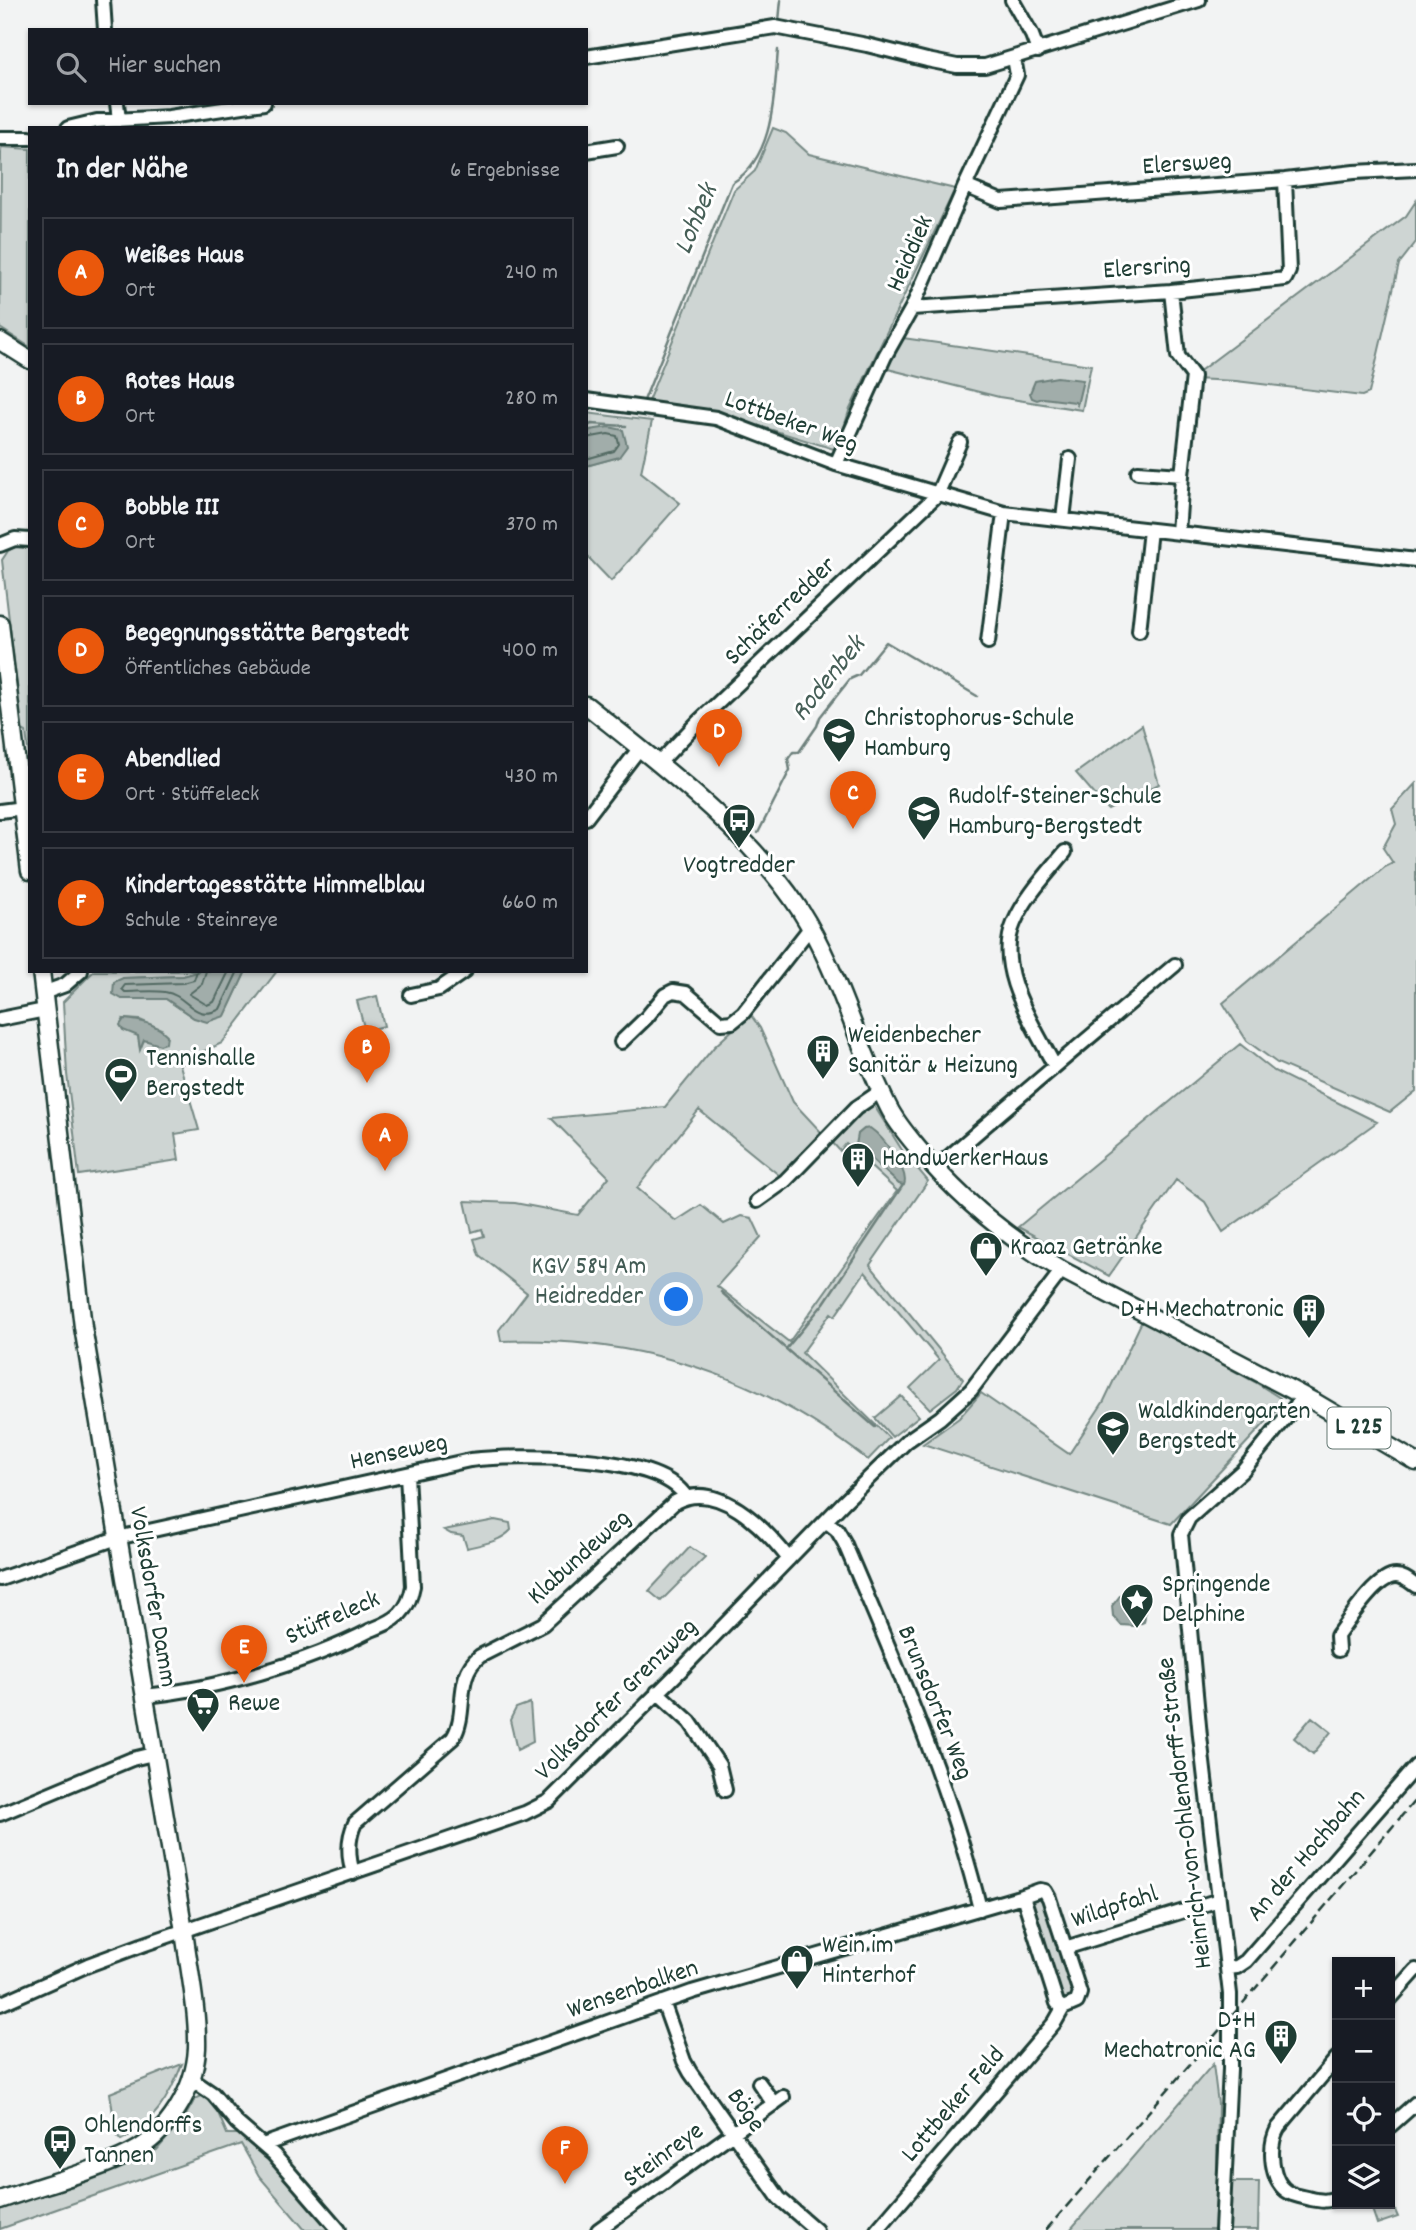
<!DOCTYPE html>
<html lang="de">
<head>
<meta charset="utf-8">
<style>
	:root { --surface:#171b24; --page:#20242c; --text:#f1f3f6; --muted:#9ea1a6; --line:#363941; --accent:#ea580c }
	body { margin:0; font-family:Dekko,sans-serif; background:var(--page); color:var(--text) }
	.controls { position:absolute; right:21px; bottom:21px; display:grid; overflow:hidden; border-radius:0px; box-shadow:0 2px 5px #0004 }
	.controls button { width:63px; height:63px; display:grid; place-items:center; padding:0; border:0; border-bottom:2px solid var(--line); background:var(--surface); color:var(--text); font:35px sans-serif }
	.you { position:absolute; left:677px; top:1300px; width:24px; height:24px; margin:-18px; border:5px solid #fff; border-radius:50%; background:#1a73e8; box-shadow:0 0 0 10px #1a73e833 }
	.badge { display:grid; place-items:center; width:46px; height:46px; border-radius:50%; background:var(--accent); color:#fff; font-size:23px; font-weight:700 }
	.pin { position:absolute; translate:-50% -58px; filter:drop-shadow(0 2px 4px #0008) }
	.pin::after { content:''; position:absolute; top:37px; width:24px; height:21px; background:inherit; clip-path:polygon(0 0,100% 0,50% 100%) }
	.list { margin:0; padding:0; list-style:none }
	h2 { display:flex; justify-content:space-between; align-items:center; height:91px; margin:0; padding:0 28px; font-size:30px }
	h2 small { font-size:23px; font-weight:400; color:var(--muted) }
	.list li { display:grid; grid-template-columns:46px 1fr auto; gap:21px; align-items:center; box-sizing:border-box; height:112px; margin:0 14px 14px; padding:0 14px; border:2px solid var(--line); border-radius:0px }
	.list b { display:block; font-size:26px; white-space:nowrap }
	.list p { margin:0; font-size:23px; white-space:nowrap; color:var(--muted) }
	.list em { font-size:23px; font-style:normal; color:var(--muted) }
	.icon { flex:none; width:38px; height:38px; fill:none; stroke:currentColor; stroke-width:2; stroke-linecap:round; stroke-linejoin:round }
	.map { position:relative; flex:none; width:1416px; height:2230px; overflow:hidden }
	.search { position:absolute; background:var(--surface); box-shadow:0 2px 5px #0004; left:28px; top:28px; width:560px; height:77px; display:flex; align-items:center; gap:18px; box-sizing:border-box; padding:0 24px; border-radius:0px; color:var(--muted); font-size:26px }
	.panel { position:absolute; background:var(--surface); box-shadow:0 2px 5px #0004; left:28px; top:126px; width:560px; height:847px; border-radius:0px }
	.map>svg:first-child { display:block }
	.green { fill:#ced5d3; stroke:#768984; stroke-width:2; fill-rule:evenodd }
	.water { fill:#a1adaa; stroke:#6d807b; stroke-width:2 }
	.lines { fill:none; stroke-linecap:round; stroke-linejoin:round }
	.shore { stroke:#536a63; stroke-width:2 }
	.stream { stroke:#6d807b; stroke-width:2.5 }
	.minor-casing { stroke:#1f3d34; stroke-width:18 }
	.major-casing { stroke:#1f3d34; stroke-width:21 }
	.minor { stroke:#fff; stroke-width:12 }
	.major { stroke:#fff; stroke-width:16 }
	.rail { stroke:#1f3d34; stroke-width:2.5; stroke-dasharray:10 5; stroke-linecap:butt }
	.labels { text-anchor:middle; dominant-baseline:central; stroke-width:6; stroke-linejoin:round; paint-order:stroke }
	.shield { fill:#fff; stroke:#627771; stroke-width:2 }
	.shield-label { font-size:24px; font-weight:bold; fill:#1f3d34 }
	.street-label { font-size:26px; fill:#1f3d34; stroke:#fff }
	.poi-label { font-size:26px; fill:#1f3d34; stroke:#fff; text-anchor:start }
	.park-label { font-size:26px; fill:#425b54; stroke:#fff }
	.water-label { font-size:28px; font-style:italic; fill:#465f57; stroke:#fff }
</style>
</head>
<body>
<div class="map">
<svg width="1416" height="2230" viewBox="0 0 1416 2230">
	<rect width="100%" height="100%" fill="#f2f3f3"/>
	<filter id="ink" filterUnits="userSpaceOnUse"><feTurbulence type="fractalNoise" baseFrequency=".0143" numOctaves="2"/><feDisplacementMap in="SourceGraphic" scale="14" xChannelSelector="R" yChannelSelector="G"/><feConvolveMatrix kernelMatrix="1 2 1 2 8 2 1 2 1" color-interpolation-filters="sRGB"/></filter>
	<g filter="url(#ink)">
		<path class="green" d="M773 128 786 133 809 154 955 189 849 411 837 450 705 409 646 406 734 190 755 171Z
			M1 147 30 149V347L0 328Z
			M1416 201V242L1399 264 1369 393 1362 396 1236 381 1193 379V376L1406 216Z
			M903 338 1091 365 1082 410 999 397 884 368Z
			M586 413 652 421 641 472 680 503 611 581 586 555V466L619 457 590 430 586 438Z
			M17 546H25L30 549V765L26 732 22 730 2 560 8 551Z
			M1142 725 1159 784 1108 810 1076 773Z
			M1416 783V1091L1390 1112 1277 1063 1247 1041 1223 1003 1385 867 1393 863 1383 848 1396 824 1392 809Z
			M94 971H201L183 976 123 978 122 999H166L194 1018 225 1015 246 971H277L222 1043 198 1054 180 1065 199 1130 175 1134 179 1160 79 1175 67 1074 63 1002ZM124 1019 140 1020 161 1029 144 1039 140 1048 138 1036Z
			M377 996 384 1026 365 1031 357 1001Z
			M750 1014 760 1028 793 1102 821 1132 780 1176 699 1110 637 1188 676 1221 701 1205 724 1224 741 1216 752 1218 761 1237 717 1286 789 1342 897 1191 846 1144 840 1151 831 1141 855 1117 873 1104 902 1150 928 1181 870 1265 963 1379 957 1388 930 1409 910 1388 939 1360 865 1272 835 1316 831 1313 802 1353 889 1438 868 1460C761 1376 638 1336 501 1341L499 1330 527 1293 479 1255 474 1239 484 1236 482 1229 472 1232 465 1201 515 1203 578 1215 609 1177 551 1118 665 1107 714 1047ZM864 1129 899 1184 867 1153 858 1134Z
			M1240 1044 1274 1071 1377 1122 1223 1232 1205 1202 1176 1180 1109 1276 1018 1227Z
			M1142 1321 1255 1382 1280 1398 1279 1408 1171 1524 923 1444 959 1418 981 1393 1069 1454 1104 1401Z
			M901 1396 919 1416 892 1437 875 1418Z
			M495 1520 510 1523 511 1530C500 1542 483 1544 467 1548L463 1536 451 1534 444 1530Z
			M690 1547 705 1557 661 1601 649 1591Z
			M530 1703 533 1742 517 1750 510 1720 516 1708Z
			M1312 1717 1331 1732 1313 1754 1294 1738Z
			M1042 1896 1076 1995 1063 2004 1030 1902 1032 1898Z
			M182 2064C170 2096 153 2125 121 2140L116 2134 110 2093Z
			M1213 2064 1218 2104 1216 2230H1070Z
			M204 2095 216 2108 227 2134H238L237 2123 339 2230H305L259 2176 241 2144 0 2229V2207L108 2170 157 2150 185 2117 195 2099Z
			M1230 2182H1259L1258 2230H1230Z
			M1390 2199 1398 2217 1377 2224 1371 2206 1390 2204Z"/>
		<path class="water" d="M1057 377 1083 380 1077 405 1075 402 1043 398 1037 400 1032 398 1030 393 1035 381Z
			M609 427 623 430 627 446 619 457 586 466V438L590 430Z
			M201 971H246L225 1016 207 1022 194 1018 166 999H122L113 994 114 982 123 978 183 976Z
			M124 1019C140 1020 156 1024 167 1035L166 1043 160 1045 144 1040 140 1050 138 1036 123 1030 120 1025Z
			M870 1128C882 1136 910 1171 904 1185L899 1184 856 1145 858 1134 864 1129Z
			M1130 1583H1134C1140 1588 1147 1615 1144 1622L1135 1626 1121 1625 1113 1616 1112 1606Z"/>
		<g class="lines">
			<path class="shore" d="M586 438 608 434 617 436 619 444 614 451 586 459
				M197 971 194 980 183 983 125 985 122 989 125 992C138 992 152 990 165 992 188 995 193 1023 220 1009L238 971
				M206 971 202 984 189 994 207 1005 214 1002 229 971"/>
			<path class="stream" d="M779 21 781 0
				M643 403 732 183C775 157 774 94 778 50
				M586 428 591 424 626 426
				M758 833 790 770 788 759 793 752H799L817 726 820 717 850 679 859 675 886 642 977 696
				M721 1292 875 1427
				M786 1349 824 1303 903 1185"/>
			<defs>
				<path id="minor" d="M103 0 105 30
					M1012 0 1032 35 1038 51
					M586 57 775 27 867 45 927 60 957 66H985L1199 0
					M117 103 119 120
					M68 128 97 121 169 117 264 103
					M0 138H30
					M586 151 617 146
					M965 186 1001 201 1285 180 1354 172 1416 169
					M1171 291 1178 356 1193 376 1182 475 1178 533
					M912 308 1171 291 1285 279 1289 271 1285 180
					M586 400 716 418 836 464 1004 513 1416 560
					M836 464 885 356 912 308 965 186 1017 75 1014 58
					M1138 472 1182 475
					M1063 519 1070 459
					M0 545 15 539 30 540
					M1139 631 1150 530
					M988 642 1004 513
					M658 764 699 721 937 495 960 442
					M0 811 23 808
					M586 818 639 749
					M43 993 65 985 81 971
					M411 995 439 989 465 971
					M0 1019 45 1010
					M621 1042 646 1018 665 995 673 991 686 993 721 1023 732 1022 743 1013 810 928
					M1054 1065C1033 1024 994 969 1014 923 1025 897 1047 874 1065 852
					M935 1169C1014 1100 1095 1033 1175 965
					M757 1201 785 1181 856 1108 881 1091
					M827 1522 837 1530 844 1542C895 1662 949 1782 980 1909
					M0 1579 117 1538 470 1460C517 1455 658 1452 686 1497
					M1338 1650 1337 1636C1348 1621 1376 1576 1396 1576 1404 1576 1410 1582 1416 1586
					M657 1692 690 1722 719 1765 725 1790
					M144 1696C216 1689 307 1663 371 1630 381 1626 392 1622 400 1614 408 1606 411 1597 413 1586L407 1474
					M0 1814 132 1759 153 1754
					M353 1873C348 1856 347 1840 355 1823L453 1738C469 1712 453 1677 480 1656L543 1624 675 1502C718 1479 764 1527 789 1559
					M1040 1890 1045 1891 1049 1898 1080 1993 1077 2002 1063 2008 1057 2003 1023 1896Z
					M1065 1948 1219 1900
					M1227 1968 1237 1967 1246 1961 1416 1766
					M1390 1999 1416 1970
					M663 2002 684 2061 690 2072 779 2198 816 2230
					M0 2004 88 1965 142 1945 525 1813 549 1801 682 1669 844 1502 907 1441 940 1418 971 1390 1062 1270
					M1337 2058 1278 2128C1268 2146 1270 2183 1290 2193 1296 2196 1304 2197 1311 2199 1321 2201 1328 2202 1337 2197
					M191 2079 213 2094 237 2123 274 2155 339 2230
					M759 2083 774 2104
					M1390 2126 1416 2103
					M263 2145 692 1992 1023 1896
					M598 2230 783 2097
					M877 2230 1055 2022 1063 2008
					M1222 2230 1230 2069V1994L1200 1736 1181 1534 1189 1518 1243 1470 1303 1397"/>
				<path id="major" d="M0 341 30 360
					M0 624 30 871
					M586 705C661 765 747 829 800 910 839 971 856 1044 889 1108 896 1122 907 1135 917 1147 958 1197 1006 1237 1062 1270L1313 1401 1416 1462
					M0 2200C41 2185 93 2172 131 2153 168 2134 195 2090 197 2048 198 2010 189 1970 184 1931L83 1327 41 971"/>
			</defs>
			<use href="#minor" class="minor-casing"/>
			<use href="#major" class="major-casing"/>
			<use href="#minor" class="minor"/>
			<use href="#major" class="major"/>
			<path class="rail" d="M1046 2230 1243 2003 1416 1799"/>
		</g>
	</g>
	<defs>
		<symbol id="school-pin" viewBox="-11 -11 22 30"><path d="M0 17L-7.5 6A9.5 9.5 0 1 1 7.5 6Z" fill="#1f3d34" stroke="#fff"/><path d="M0-5L7-2L0 1L-7-2ZM-4 1L0 2.5L4 1V4Q0 6-4 4Z" fill="#fff"/></symbol>
		<symbol id="bus-pin" viewBox="-11 -11 22 30"><path d="M0 17L-7.5 6A9.5 9.5 0 1 1 7.5 6Z" fill="#1f3d34" stroke="#fff"/><path d="M-5-6H5V4H4V6H2V4H-2V6H-4V4H-5ZM-3.5-4V0h7V-4ZM-3.5 1.2v1.5H-2V1.2ZM2 1.2v1.5H3.5V1.2Z" fill="#fff"/></symbol>
		<symbol id="building-pin" viewBox="-11 -11 22 30"><path d="M0 17L-7.5 6A9.5 9.5 0 1 1 7.5 6Z" fill="#1f3d34" stroke="#fff"/><path d="M-4-6H4V6H1V3H-1V6H-4ZM-2.5-4.3h1.7v1.8h-1.7ZM.8-4.3h1.7v1.8H.8ZM-2.5-1h1.7V.8h-1.7ZM.8-1h1.7V.8H.8Z" fill="#fff"/></symbol>
		<symbol id="stadium-pin" viewBox="-11 -11 22 30"><path d="M0 17L-7.5 6A9.5 9.5 0 1 1 7.5 6Z" fill="#1f3d34" stroke="#fff"/><path d="M0-5a6.5 5 0 1 0 0 10a6.5 5 0 1 0 0-10ZM-3.5-1.8h7v3.6h-7Z" fill="#fff"/></symbol>
		<symbol id="shop-pin" viewBox="-11 -11 22 30"><path d="M0 17L-7.5 6A9.5 9.5 0 1 1 7.5 6Z" fill="#1f3d34" stroke="#fff"/><path d="M-5-2.5h2.3a2.7 3.5 0 0 1 5.4 0H5L5.5 6h-11ZM-1.5-2.5h3a1.5 2.3 0 0 0-3 0Z" fill="#fff"/></symbol>
		<symbol id="sight-pin" viewBox="-11 -11 22 30"><path d="M0 17L-7.5 6A9.5 9.5 0 1 1 7.5 6Z" fill="#1f3d34" stroke="#fff"/><path d="M0-6L1.8-2.2L6-1.7L2.9 1.2L3.7 5.4L0 3.3L-3.7 5.4L-2.9 1.2L-6-1.7L-1.8-2.2Z" fill="#fff"/></symbol>
		<symbol id="supermarket-pin" viewBox="-11 -11 22 30"><path d="M0 17L-7.5 6A9.5 9.5 0 1 1 7.5 6Z" fill="#1f3d34" stroke="#fff"/><path d="M-6-5.5h2.5l.6 2H6L4.5 2H-2.5L-4.4-4H-6ZM-1.5 3.2a1.3 1.3 0 1 0 .1 0ZM3 3.2a1.3 1.3 0 1 0 .1 0Z" fill="#fff"/></symbol>
	</defs>
	<g fill-rule="evenodd">
		<use href="#school-pin" x="820" y="715" width="38" height="52"/>
		<use href="#school-pin" x="905" y="793" width="38" height="52"/>
		<use href="#bus-pin" x="720" y="801" width="38" height="52"/>
		<use href="#building-pin" x="804" y="1032" width="38" height="52"/>
		<use href="#stadium-pin" x="102" y="1055" width="38" height="52"/>
		<use href="#building-pin" x="839" y="1140" width="38" height="52"/>
		<use href="#shop-pin" x="967" y="1229" width="38" height="52"/>
		<use href="#building-pin" x="1290" y="1291" width="38" height="52"/>
		<use href="#school-pin" x="1094" y="1408" width="38" height="52"/>
		<use href="#sight-pin" x="1118" y="1581" width="38" height="52"/>
		<use href="#supermarket-pin" x="184" y="1685" width="38" height="52"/>
		<use href="#shop-pin" x="778" y="1942" width="38" height="52"/>
		<use href="#building-pin" x="1262" y="2017" width="38" height="52"/>
		<use href="#bus-pin" x="41" y="2122" width="38" height="52"/>
	</g>
	<g class="labels">
		<rect class="shield" x="1327.5" y="1407.5" width="63" height="41" rx="5"/>
		<g class="shield-label">
			<text x="1359" y="1428">L 225</text>
		</g>
		<g class="street-label">
			<text transform="translate(1187 165) rotate(-4)">Elersweg</text>
			<text transform="translate(911 254) rotate(-66)">Heiddiek</text>
			<text transform="translate(1147 269) rotate(-4)">Elersring</text>
			<text transform="translate(791 423) rotate(20)">Lottbeker Weg</text>
			<text transform="translate(781 612) rotate(-44)">Schäferredder</text>
			<text transform="translate(399 1453) rotate(-12)">Henseweg</text>
			<text transform="translate(580 1558) rotate(-42)">Klabundeweg</text>
			<text transform="translate(152 1597) rotate(80)">Volksdorfer Damm</text>
			<text transform="translate(333 1619) rotate(-24)">Stüffeleck</text>
			<text transform="translate(617 1700) rotate(-45)">Volksdorfer Grenzweg</text>
			<text transform="translate(934 1703) rotate(68)">Brunsdorfer Weg</text>
			<text transform="translate(1186 1813) rotate(-97)">Heinrich-von-Ohlendorff-Straße</text>
			<text transform="translate(1307 1856) rotate(-49)">An der Hochbahn</text>
			<text transform="translate(1115 1908) rotate(-18)">Wildpfahl</text>
			<text transform="translate(633 1990) rotate(-19)">Wensenbalken</text>
			<text transform="translate(954 2105) rotate(-49)">Lottbeker Feld</text>
			<text transform="translate(745 2111) rotate(55)">Böge</text>
			<text transform="translate(664 2156) rotate(-36)">Steinreye</text>
		</g>
		<g class="poi-label">
			<text x="864" y="719">Christophorus-Schule<tspan x="864" dy="30">Hamburg</tspan></text>
			<text x="948" y="797">Rudolf-Steiner-Schule<tspan x="948" dy="30">Hamburg-Bergstedt</tspan></text>
			<text x="739" y="866" text-anchor="middle">Vogtredder</text>
			<text x="848" y="1036">Weidenbecher<tspan x="848" dy="30">Sanitär &amp; Heizung</tspan></text>
			<text x="146" y="1059">Tennishalle<tspan x="146" dy="30">Bergstedt</tspan></text>
			<text x="882" y="1159">HandwerkerHaus</text>
			<text x="1010" y="1248">Kraaz Getränke</text>
			<text x="1284" y="1310" text-anchor="end">D+H Mechatronic</text>
			<text x="1138" y="1412">Waldkindergarten<tspan x="1138" dy="30">Bergstedt</tspan></text>
			<text x="1162" y="1585">Springende<tspan x="1162" dy="30">Delphine</tspan></text>
			<text x="228" y="1704">Rewe</text>
			<text x="822" y="1946">Wein im<tspan x="822" dy="30">Hinterhof</tspan></text>
			<text x="1256" y="2021" text-anchor="end">D+H<tspan x="1256" dy="30">Mechatronic AG</tspan></text>
			<text x="84" y="2126">Ohlendorffs<tspan x="84" dy="30">Tannen</tspan></text>
		</g>
		<g class="park-label">
			<text x="589" y="1267">KGV 584 Am<tspan x="589" dy="30">Heidredder</tspan></text>
		</g>
		<g class="water-label">
			<text transform="translate(698 220) rotate(-67)">Lohbek</text>
			<text transform="translate(830 680) rotate(-51)">Rodenbek</text>
		</g>
	</g>
</svg>
<div class="controls">
<button>+</button>
<button>−</button>
<button><svg class="icon" aria-label="locate" viewBox="0 0 24 24"><circle cx="12" cy="12" r="6"/><path d="M12 2v4M12 18v4M2 12h4M18 12h4"/></svg></button>
<button><svg class="icon" aria-label="layers" viewBox="0 0 24 24"><path d="M12 4l9 5-9 5-9-5zM3 14l9 5 9-5"/></svg></button>
</div>
<div class="you"></div>
<div class="pin badge" style="left:385px;top:1171px">A</div>
<div class="pin badge" style="left:367px;top:1083px">B</div>
<div class="pin badge" style="left:853px;top:829px">C</div>
<div class="pin badge" style="left:719px;top:767px">D</div>
<div class="pin badge" style="left:244px;top:1683px">E</div>
<div class="pin badge" style="left:565px;top:2184px">F</div>
<div class="search"><svg class="icon" aria-label="search" viewBox="0 0 24 24"><circle cx="10" cy="10" r="6"/><path d="M15 15l6 6"/></svg>Hier suchen</div>
<section class="panel">
<h2>In der Nähe<small>6 Ergebnisse</small></h2>
<ul class="list">
<li><span class="badge">A</span><div><b>Weißes Haus</b><p>Ort</p></div><em>240 m</em></li>
<li><span class="badge">B</span><div><b>Rotes Haus</b><p>Ort</p></div><em>280 m</em></li>
<li><span class="badge">C</span><div><b>Bobble III</b><p>Ort</p></div><em>370 m</em></li>
<li><span class="badge">D</span><div><b>Begegnungsstätte Bergstedt</b><p>Öffentliches Gebäude</p></div><em>400 m</em></li>
<li><span class="badge">E</span><div><b>Abendlied</b><p>Ort · Stüffeleck</p></div><em>430 m</em></li>
<li><span class="badge">F</span><div><b>Kindertagesstätte Himmelblau</b><p>Schule · Steinreye</p></div><em>660 m</em></li>
</ul>
</section>
</div>
</body>
</html>
